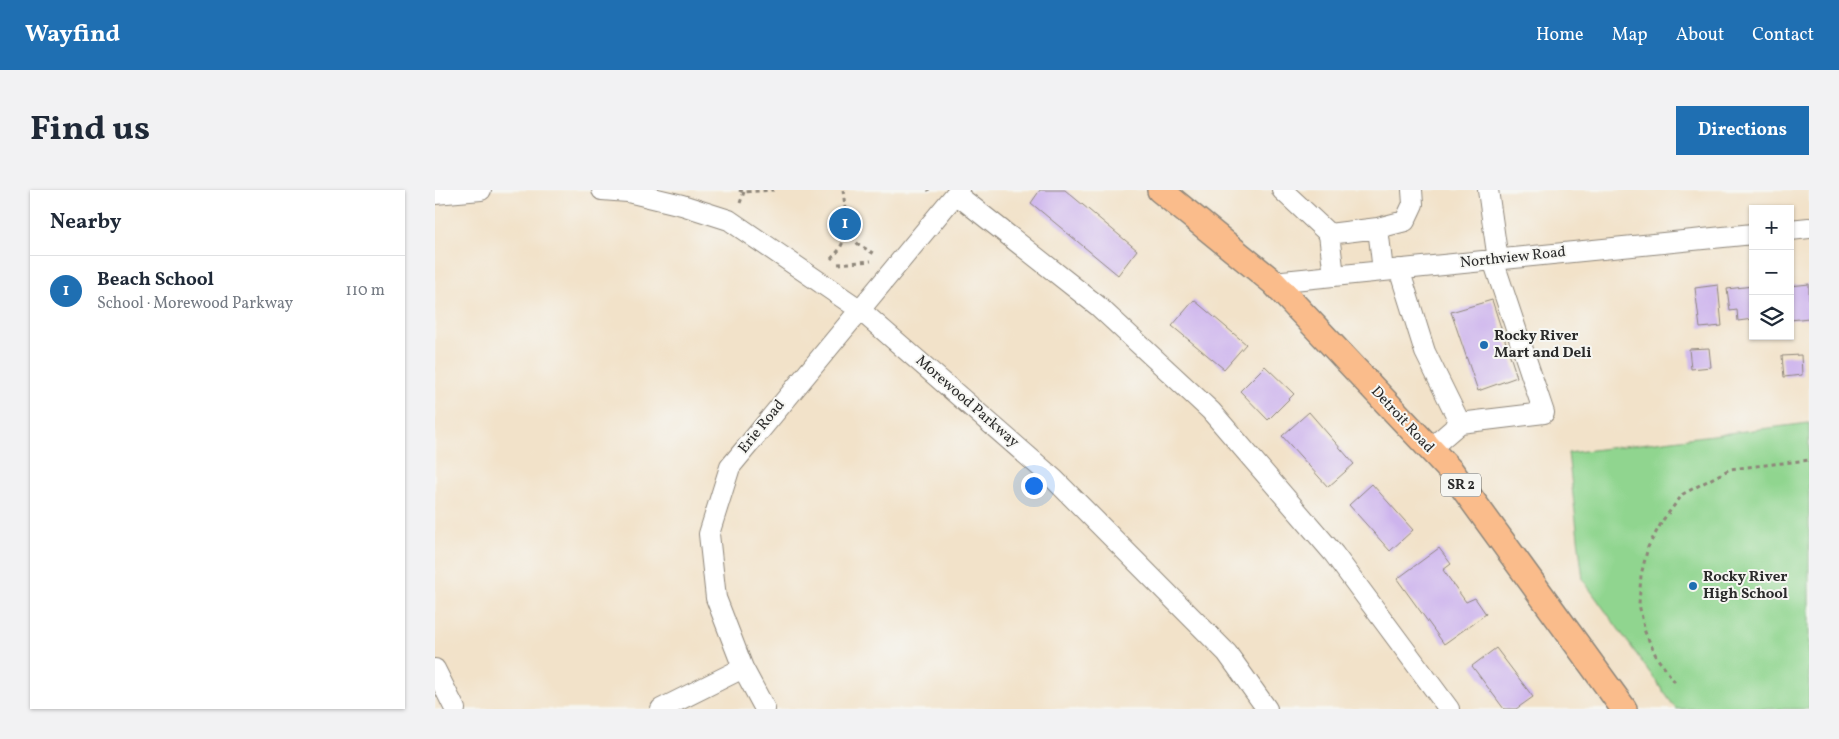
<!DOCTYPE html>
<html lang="en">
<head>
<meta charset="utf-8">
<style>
	:root { --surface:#fff; --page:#f2f2f3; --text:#1f2937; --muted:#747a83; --line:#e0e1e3; --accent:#1f6fb2 }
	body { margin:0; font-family:Vollkorn,serif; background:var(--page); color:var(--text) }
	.controls { position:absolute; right:15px; top:15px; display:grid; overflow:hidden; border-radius:0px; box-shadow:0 1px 4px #0004 }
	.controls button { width:45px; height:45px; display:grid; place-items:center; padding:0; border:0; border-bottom:1px solid var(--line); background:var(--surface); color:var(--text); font:25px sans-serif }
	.you { position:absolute; left:598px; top:295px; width:18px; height:18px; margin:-12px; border:4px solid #fff; border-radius:50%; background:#1a73e8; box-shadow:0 0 0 8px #1a73e833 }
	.badge { display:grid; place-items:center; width:32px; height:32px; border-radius:50%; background:var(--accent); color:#fff; font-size:16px; font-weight:700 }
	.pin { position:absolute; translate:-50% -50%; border:2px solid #fff; box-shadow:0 1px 5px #0006 }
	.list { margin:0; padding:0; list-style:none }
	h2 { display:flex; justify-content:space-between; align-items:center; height:65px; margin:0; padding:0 20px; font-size:21px }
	h2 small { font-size:16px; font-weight:400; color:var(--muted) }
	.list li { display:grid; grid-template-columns:32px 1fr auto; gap:15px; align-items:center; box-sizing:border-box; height:70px; padding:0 20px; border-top:1px solid var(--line) }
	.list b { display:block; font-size:19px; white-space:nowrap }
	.list p { margin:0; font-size:16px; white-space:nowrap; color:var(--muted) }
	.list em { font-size:16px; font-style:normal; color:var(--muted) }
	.icon { flex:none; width:28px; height:28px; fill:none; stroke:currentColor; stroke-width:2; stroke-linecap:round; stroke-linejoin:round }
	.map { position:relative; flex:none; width:1374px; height:519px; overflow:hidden; border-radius:0px }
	header { display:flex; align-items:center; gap:30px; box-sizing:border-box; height:70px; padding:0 25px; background:var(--accent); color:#fff }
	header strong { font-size:24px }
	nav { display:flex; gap:28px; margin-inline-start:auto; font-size:18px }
	.intro { display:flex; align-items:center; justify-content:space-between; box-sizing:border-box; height:120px; padding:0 30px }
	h1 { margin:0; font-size:35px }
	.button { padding:12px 22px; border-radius:0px; background:var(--accent); color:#fff; font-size:18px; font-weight:700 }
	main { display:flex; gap:30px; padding:0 30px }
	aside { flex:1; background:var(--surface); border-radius:0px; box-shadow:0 1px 4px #0004 }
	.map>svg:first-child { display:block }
	.green { fill:#90d58f; stroke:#5e805d }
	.building { fill:#cdb4ed }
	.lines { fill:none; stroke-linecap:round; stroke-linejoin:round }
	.minor-casing { stroke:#8e867a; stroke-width:22 }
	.major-casing { stroke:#8e867a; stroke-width:28 }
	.path { stroke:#8e867a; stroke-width:3; stroke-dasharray:4 4; stroke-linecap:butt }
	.minor { stroke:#fff; stroke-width:20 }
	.major { stroke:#fabc8b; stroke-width:25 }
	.poi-dot { fill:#1f6fb2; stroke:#f6f6f2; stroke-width:2 }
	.labels { text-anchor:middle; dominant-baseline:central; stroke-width:4; stroke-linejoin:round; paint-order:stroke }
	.shield { fill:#f6f6f2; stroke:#686867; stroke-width:1 }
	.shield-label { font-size:14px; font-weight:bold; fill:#2b2b2b }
	.street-label { font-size:15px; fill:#2b2b2b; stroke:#f6f6f2 }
	.poi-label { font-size:15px; font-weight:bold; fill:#2b2b2b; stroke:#f6f6f2; text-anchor:start }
</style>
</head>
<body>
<header>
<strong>Wayfind</strong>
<nav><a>Home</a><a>Map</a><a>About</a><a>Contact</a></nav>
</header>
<div class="intro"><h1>Find us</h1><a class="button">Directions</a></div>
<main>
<aside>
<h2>Nearby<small></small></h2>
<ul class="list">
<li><span class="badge">1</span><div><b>Beach School</b><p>School · Morewood Parkway</p></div><em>110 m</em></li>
</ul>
</aside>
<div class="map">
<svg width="1374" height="519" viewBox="0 0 1374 519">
	<rect width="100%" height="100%" fill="#f6f6f2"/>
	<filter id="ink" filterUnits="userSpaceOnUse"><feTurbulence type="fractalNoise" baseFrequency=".02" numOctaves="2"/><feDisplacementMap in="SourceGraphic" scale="10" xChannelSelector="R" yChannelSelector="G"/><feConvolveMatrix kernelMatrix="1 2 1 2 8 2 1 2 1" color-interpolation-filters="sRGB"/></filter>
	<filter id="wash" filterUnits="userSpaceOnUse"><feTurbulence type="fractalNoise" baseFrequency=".0096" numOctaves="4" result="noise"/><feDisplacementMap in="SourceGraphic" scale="20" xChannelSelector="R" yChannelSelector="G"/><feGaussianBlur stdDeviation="1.12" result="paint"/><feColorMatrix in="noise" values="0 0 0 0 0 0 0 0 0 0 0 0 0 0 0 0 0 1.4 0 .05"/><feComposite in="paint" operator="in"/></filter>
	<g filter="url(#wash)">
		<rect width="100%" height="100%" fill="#f2e2c9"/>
		<path class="green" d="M1374 233V519H1241L1148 390 1133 263Z"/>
		<g id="blocks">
			<path class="building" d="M605 0H630L702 60 683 85 596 13Z
				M1374 94V128L1355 130V96Z
				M1283 95 1287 136 1265 138 1260 98Z
				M1318 96V129L1303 131 1302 120 1295 121 1292 99Z
				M759 110 811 154 789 179 737 136Z
				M1057 110 1082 187 1043 201 1016 122Z
				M1274 158 1276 177 1256 179 1254 159Z
				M1366 165 1367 185 1349 187 1347 166Z
				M830 176 859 204 833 230 805 201Z
				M874 222 919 274 893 297 847 246Z
				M937 294 978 340 955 361 914 315Z
				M1004 358 1016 374 1008 380 1031 412 1040 408 1051 424 1009 454 962 389Z
				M1061 458 1098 507 1081 519H1069L1037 476Z"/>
		</g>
	</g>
	<g filter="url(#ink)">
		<use href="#blocks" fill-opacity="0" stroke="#8e867a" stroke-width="1"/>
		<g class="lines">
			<defs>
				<path id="minor" d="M167 0 193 2 247 15 294 30 424 119 619 289 792 463 832 519
					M847 0 894 44 899 86
					M1053 0 1063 70
					M0 4 46 0
					M521 4 663 116 776 221 899 364 1014 519
					M943 38 970 31 978 14 977 0
					M1355 40 1374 38
					M894 44 943 38 948 81
					M964 79 990 162 1025 233 995 259
					M838 92 1318 44
					M1025 233 1109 223 1058 70
					M0 479 20 519
					M226 519 308 478
					M330 519 308 478 281 408 274 344 295 277 524 0"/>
				<path id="major" d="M725 0 838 92 1016 281 1189 519"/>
			</defs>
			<use href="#minor" class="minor-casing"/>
			<use href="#major" class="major-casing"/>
			<path class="path" d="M304 0 309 2 339 0
				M408 0 413 42 423 54 441 65
				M493 0 494 1
				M305 13 309 2
				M396 69 404 60 413 42
				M403 74 436 71
				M1240 492 1222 468 1210 442 1204 414 1206 385 1213 357 1228 330 1248 304 1295 279 1374 270"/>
			<use href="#minor" class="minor"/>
			<use href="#major" class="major"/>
		</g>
	</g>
	<g class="poi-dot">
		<circle cx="1049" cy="155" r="5"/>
		<circle cx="1258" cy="396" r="5"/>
	</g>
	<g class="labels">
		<rect class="shield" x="1006" y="283.5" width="40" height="23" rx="4"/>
		<g class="shield-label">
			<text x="1026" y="295">SR 2</text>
		</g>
		<g class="street-label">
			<text transform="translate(1078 68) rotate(-6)">Northview Road</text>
			<text transform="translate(532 212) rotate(41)">Morewood Parkway</text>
			<text transform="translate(967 230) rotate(47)">Detroit Road</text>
			<text transform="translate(327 237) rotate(-51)">Erie Road</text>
		</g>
		<g class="poi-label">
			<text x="1059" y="146">Rocky River<tspan x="1059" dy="17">Mart and Deli</tspan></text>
			<text x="1268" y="387">Rocky River<tspan x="1268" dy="17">High School</tspan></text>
		</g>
	</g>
</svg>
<div class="controls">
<button>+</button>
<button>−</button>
<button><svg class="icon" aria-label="layers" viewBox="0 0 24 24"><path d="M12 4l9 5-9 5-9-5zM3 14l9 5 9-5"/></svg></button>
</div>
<div class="you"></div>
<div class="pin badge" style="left:410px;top:34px">1</div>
</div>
</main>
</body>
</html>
